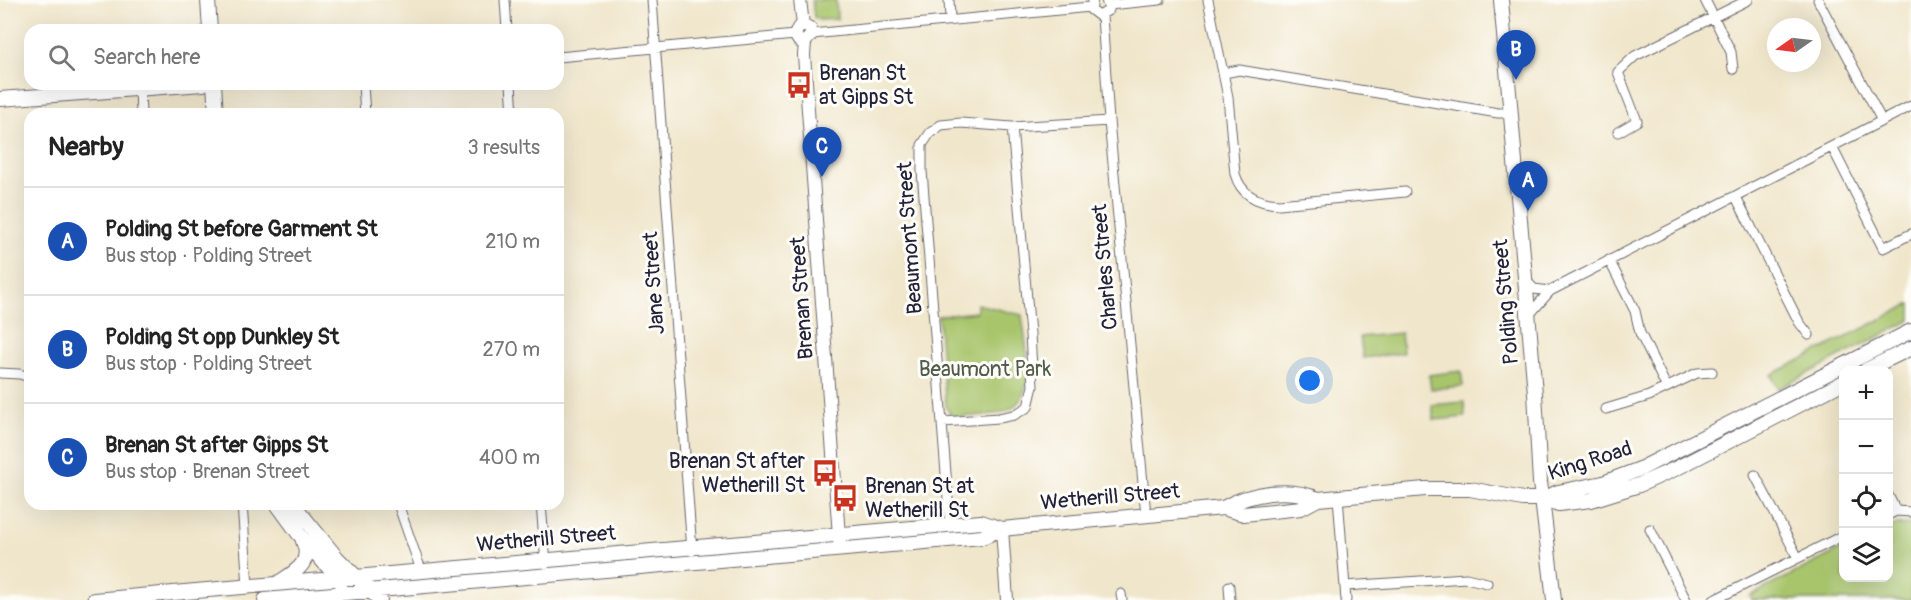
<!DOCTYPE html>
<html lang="en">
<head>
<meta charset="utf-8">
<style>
	:root { --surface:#fff; --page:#f2f2f2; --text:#222; --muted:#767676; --line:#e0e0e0; --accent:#c8321e }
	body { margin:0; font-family:Pangolin,sans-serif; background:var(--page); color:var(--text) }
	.controls { position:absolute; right:18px; bottom:18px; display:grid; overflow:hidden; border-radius:12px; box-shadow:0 6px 24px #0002 }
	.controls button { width:54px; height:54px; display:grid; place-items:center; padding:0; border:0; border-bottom:2px solid var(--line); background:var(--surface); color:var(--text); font:30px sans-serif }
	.compass { position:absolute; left:1767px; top:18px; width:54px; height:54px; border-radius:50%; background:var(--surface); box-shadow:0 6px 24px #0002; rotate:256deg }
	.you { position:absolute; left:1310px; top:381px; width:21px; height:21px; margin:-15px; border:4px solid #fff; border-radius:50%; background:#1a73e8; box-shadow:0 0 0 9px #1a73e833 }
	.badge { display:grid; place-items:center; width:39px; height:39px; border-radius:50%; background:var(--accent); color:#fff; font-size:20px; font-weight:700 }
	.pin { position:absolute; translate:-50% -50px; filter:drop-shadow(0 2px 3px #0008) }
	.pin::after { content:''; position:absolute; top:32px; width:21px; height:18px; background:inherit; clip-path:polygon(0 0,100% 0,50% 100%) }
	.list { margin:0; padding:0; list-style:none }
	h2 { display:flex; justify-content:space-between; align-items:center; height:78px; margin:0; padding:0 24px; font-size:26px }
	h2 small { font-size:20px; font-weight:400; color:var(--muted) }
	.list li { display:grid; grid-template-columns:39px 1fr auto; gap:18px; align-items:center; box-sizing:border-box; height:108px; padding:0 24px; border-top:2px solid var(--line) }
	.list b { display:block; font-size:22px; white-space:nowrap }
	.list p { margin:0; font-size:20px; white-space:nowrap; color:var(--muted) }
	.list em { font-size:20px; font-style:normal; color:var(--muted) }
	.icon { flex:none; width:33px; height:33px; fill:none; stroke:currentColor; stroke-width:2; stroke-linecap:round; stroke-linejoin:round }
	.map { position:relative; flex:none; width:1911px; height:600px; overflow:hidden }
	.search { position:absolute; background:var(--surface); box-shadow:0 6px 24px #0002; left:24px; top:24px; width:540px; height:66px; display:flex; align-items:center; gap:15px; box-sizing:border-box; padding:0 21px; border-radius:18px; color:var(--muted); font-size:22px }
	.panel { position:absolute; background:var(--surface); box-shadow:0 6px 24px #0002; left:24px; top:108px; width:540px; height:402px; border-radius:18px }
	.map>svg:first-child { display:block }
	.green { fill:#a8c56c; stroke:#657454; stroke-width:1.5 }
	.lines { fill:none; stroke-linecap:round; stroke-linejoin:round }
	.minor-casing { stroke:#6a676d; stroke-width:11 }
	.tertiary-casing { stroke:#6a676d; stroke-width:14 }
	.secondary-casing { stroke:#6a676d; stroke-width:16 }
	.minor { stroke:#fff; stroke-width:9 }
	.tertiary { stroke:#fff; stroke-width:12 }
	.secondary { stroke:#fff; stroke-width:14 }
	.labels { text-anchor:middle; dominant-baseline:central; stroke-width:6; stroke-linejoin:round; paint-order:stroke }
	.poi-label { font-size:21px; fill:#22223b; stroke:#fdfcf7; text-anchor:start }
	.street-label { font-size:21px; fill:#22223b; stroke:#fdfcf7 }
	.park-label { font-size:21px; fill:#515b4c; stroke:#fdfcf7 }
</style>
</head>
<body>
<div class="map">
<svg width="1911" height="600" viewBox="0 0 1911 600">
	<rect width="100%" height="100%" fill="#fdfcf7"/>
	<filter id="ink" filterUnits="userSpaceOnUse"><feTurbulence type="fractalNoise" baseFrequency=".0167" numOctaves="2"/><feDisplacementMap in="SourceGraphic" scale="12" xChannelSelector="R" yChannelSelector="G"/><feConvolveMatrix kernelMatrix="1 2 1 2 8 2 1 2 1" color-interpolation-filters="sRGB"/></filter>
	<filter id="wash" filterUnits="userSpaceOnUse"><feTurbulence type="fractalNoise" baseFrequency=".008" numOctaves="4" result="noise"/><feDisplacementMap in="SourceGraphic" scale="24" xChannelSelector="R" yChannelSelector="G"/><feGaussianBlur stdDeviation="1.35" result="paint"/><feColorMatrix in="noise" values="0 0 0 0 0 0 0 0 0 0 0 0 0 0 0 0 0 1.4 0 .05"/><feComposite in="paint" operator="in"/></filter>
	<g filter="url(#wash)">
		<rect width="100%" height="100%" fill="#f0e6cb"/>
		<path class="green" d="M812 0H836L837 19 819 20 814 17Z
			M977 304 1022 315C1025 346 1042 404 999 413 984 416 967 416 952 417L946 407 938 316 977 312Z
			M1911 304V320L1778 389 1771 375Z
			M1401 333 1403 353 1363 358 1360 337Z
			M1461 371 1463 386 1431 389 1429 375Z
			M1464 402 1465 417 1434 420 1432 405Z
			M1911 524V600H1752L1750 596 1843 548 1844 578H1888L1889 526Z"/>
	</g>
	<g filter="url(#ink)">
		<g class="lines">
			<defs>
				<path id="minor" d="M505 0 507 30
					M652 0 692 551
					M949 0 950 19
					M1093 0 1091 10 1099 16 1109 10 1106 0
					M1208 0 1228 97 1235 174C1241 195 1258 203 1279 204L1405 192
					M1705 0 1731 52 1733 69
					M1818 0 1882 121
					M1109 5 1160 0
					M1102 16 1109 121 1146 515
					M812 34 1090 7
					M558 57 795 35
					M1224 73 1239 70 1498 113H1511
					M363 84 365 114
					M511 84 513 114
					M140 89 141 114
					M1618 132 1637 121 1618 72 1635 56 1748 0
					M1832 147 1883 248 1911 234
					M1736 197 1799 322 1809 335
					M1609 260 1635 311 1640 333 1666 386
					M1526 281 1534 289 1550 291
					M1528 316 1550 291 1911 106
					M0 373 19 374 30 377
					M1606 409 1649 396 1697 373 1712 372
					M943 422 999 418 1014 415 1028 407 1033 386 1030 334 1012 127
					M1755 475 1798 558
					M1888 495 1896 511
					M1338 497 1346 600
					M242 504 248 586
					M398 504 421 570
					M541 504 546 564
					M1888 515 1896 511 1911 512
					M950 524 922 171V145L930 133 941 125 961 123 1012 127 1109 121
					M1650 529 1686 600
					M1229 586 1230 600
					M1345 586 1466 578 1487 583
					M1121 594 1122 600
					M1714 600 1844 535"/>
				<path id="tertiary" d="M800 0 803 25
					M803 25 798 28 795 35 799 41 805 42
					M803 25 810 28 812 34 805 42
					M805 42 804 55 840 550
					M1002 529 1007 600"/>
				<path id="secondary" d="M208 0 210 30
					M1501 0 1535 393 1540 482 1554 600
					M214 84 216 114
					M0 99 203 84
					M1866 370 1911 348
					M1543 499 1558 492 1603 483 1640 469 1911 331
					M277 504 299 534 341 582
					M293 504 337 558 380 600
					M1223 508C1250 493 1289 486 1318 499
					M278 583C295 572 313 563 303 541
					M94 600 981 522 1002 529
					M265 600 982 537 1002 529 1223 508 1244 514 1301 508 1318 499 1425 489H1470L1523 499H1543L1559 504 1591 500 1639 485 1677 468 1844 382"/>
			</defs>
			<use href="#minor" class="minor-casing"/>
			<use href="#tertiary" class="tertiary-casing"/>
			<use href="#secondary" class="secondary-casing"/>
			<use href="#minor" class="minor"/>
			<use href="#tertiary" class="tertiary"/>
			<use href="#secondary" class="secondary"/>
		</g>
	</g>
	<defs>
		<symbol id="bus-bare" viewBox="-9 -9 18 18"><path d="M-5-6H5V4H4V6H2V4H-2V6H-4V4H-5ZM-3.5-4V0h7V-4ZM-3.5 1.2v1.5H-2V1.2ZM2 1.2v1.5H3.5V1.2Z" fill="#c8321e" stroke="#fdfcf7" stroke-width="2.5" paint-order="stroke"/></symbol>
	</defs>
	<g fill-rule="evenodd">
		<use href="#bus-bare" x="780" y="66" width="38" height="38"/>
		<use href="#bus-bare" x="806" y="454" width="38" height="38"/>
		<use href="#bus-bare" x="826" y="479" width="38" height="38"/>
	</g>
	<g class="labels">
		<g class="poi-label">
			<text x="819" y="73">Brenan St<tspan x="819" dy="24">at Gipps St</tspan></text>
			<text x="805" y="461" text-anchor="end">Brenan St after<tspan x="805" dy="24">Wetherill St</tspan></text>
			<text x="865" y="486">Brenan St at<tspan x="865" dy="24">Wetherill St</tspan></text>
		</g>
		<g class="street-label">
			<text transform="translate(910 238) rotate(-94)">Beaumont Street</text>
			<text transform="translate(1105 267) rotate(-95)">Charles Street</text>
			<text transform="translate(654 283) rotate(-94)">Jane Street</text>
			<text transform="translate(802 298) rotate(-94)">Brenan Street</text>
			<text transform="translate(1506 302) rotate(-95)">Polding Street</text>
			<text transform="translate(1590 461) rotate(-18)">King Road</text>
			<text transform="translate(1110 497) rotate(-5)">Wetherill Street</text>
			<text transform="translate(546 539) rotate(-5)">Wetherill Street</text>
		</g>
		<g class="park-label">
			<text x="985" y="369">Beaumont Park</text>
		</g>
	</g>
</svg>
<div class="controls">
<button>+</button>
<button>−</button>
<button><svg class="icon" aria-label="locate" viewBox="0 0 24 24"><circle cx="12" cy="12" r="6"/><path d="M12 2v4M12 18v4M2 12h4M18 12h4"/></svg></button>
<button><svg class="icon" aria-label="layers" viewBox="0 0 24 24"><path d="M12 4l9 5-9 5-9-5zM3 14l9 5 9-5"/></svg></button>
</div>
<svg class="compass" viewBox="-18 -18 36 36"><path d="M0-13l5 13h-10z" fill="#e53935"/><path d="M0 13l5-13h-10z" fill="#767676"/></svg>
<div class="you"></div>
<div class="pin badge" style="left:1528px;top:211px;background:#1a4fb4">A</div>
<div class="pin badge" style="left:1516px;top:80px;background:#1a4fb4">B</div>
<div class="pin badge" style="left:822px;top:177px;background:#1a4fb4">C</div>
<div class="search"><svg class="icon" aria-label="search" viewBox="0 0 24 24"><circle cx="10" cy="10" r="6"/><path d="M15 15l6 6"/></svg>Search here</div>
<section class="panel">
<h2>Nearby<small>3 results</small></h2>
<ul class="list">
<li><span class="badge" style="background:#1a4fb4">A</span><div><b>Polding St before Garment St</b><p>Bus stop · Polding Street</p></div><em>210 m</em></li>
<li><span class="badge" style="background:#1a4fb4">B</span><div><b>Polding St opp Dunkley St</b><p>Bus stop · Polding Street</p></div><em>270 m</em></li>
<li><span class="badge" style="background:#1a4fb4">C</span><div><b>Brenan St after Gipps St</b><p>Bus stop · Brenan Street</p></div><em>400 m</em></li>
</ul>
</section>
</div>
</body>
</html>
